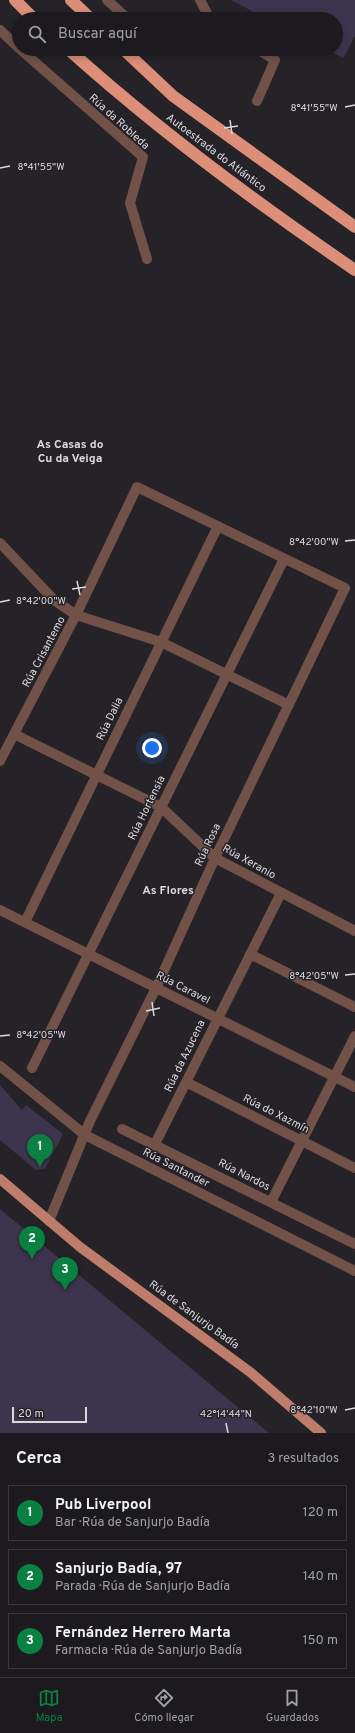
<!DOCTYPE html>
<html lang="es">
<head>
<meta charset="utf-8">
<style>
	:root { --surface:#1c1a1e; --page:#29272b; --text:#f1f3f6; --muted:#a0a1a4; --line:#3a383c; --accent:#0b8043 }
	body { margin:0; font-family:Overpass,sans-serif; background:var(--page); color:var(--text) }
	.scale { position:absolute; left:12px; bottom:10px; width:75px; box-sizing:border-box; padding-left:4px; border:2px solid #dad9dc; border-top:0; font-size:11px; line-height:14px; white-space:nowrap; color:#dad9dc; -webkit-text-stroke:3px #252328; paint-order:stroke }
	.you { position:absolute; left:152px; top:748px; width:14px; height:14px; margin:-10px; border:3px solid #fff; border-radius:50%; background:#1a73e8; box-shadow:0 0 0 6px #1a73e833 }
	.badge { display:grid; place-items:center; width:26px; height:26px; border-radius:50%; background:var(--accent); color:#fff; font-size:13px; font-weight:700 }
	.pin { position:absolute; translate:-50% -33px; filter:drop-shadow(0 1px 2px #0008) }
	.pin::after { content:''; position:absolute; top:21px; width:14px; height:12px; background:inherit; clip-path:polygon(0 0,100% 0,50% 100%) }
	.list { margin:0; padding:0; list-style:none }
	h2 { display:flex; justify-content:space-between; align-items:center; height:52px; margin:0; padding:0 16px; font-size:17px }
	h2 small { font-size:13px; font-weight:400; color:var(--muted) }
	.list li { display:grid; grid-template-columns:26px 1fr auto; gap:12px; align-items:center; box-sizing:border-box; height:56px; margin:0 8px 8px; padding:0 8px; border:1px solid var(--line); border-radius:0px }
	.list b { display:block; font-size:15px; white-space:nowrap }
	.list p { margin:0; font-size:13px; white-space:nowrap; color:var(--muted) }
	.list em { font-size:13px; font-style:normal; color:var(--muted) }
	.icon { flex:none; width:22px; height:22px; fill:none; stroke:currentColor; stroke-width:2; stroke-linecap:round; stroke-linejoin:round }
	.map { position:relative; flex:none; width:355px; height:1433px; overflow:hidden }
	.search { position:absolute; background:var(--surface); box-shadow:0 2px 6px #0003; left:12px; right:12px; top:12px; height:44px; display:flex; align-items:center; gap:10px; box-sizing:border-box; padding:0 14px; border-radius:22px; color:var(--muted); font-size:15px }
	.sheet { height:244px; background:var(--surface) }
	nav { display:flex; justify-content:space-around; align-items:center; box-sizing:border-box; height:56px; border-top:1px solid var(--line); background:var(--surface); font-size:11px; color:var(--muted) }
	nav a { display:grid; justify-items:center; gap:2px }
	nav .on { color:var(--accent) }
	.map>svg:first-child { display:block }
	.building { fill:#3d354d }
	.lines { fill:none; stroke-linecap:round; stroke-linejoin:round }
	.minor { stroke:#715148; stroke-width:10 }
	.major { stroke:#be7d6b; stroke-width:10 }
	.highway { stroke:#dc8e78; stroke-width:12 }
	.ticks { fill:none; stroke:#dad9dc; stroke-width:1.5 }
	.labels { text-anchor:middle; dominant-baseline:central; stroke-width:3; stroke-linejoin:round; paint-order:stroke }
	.street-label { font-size:11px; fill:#dad9dc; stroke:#252328 }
	.neighbourhood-label { font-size:12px; font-weight:bold; fill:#dad9dc; stroke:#252328 }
	.ticks-label { font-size:10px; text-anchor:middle; fill:#dad9dc; stroke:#252328; stroke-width:3; stroke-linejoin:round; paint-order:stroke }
</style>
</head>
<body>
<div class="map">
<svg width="355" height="1433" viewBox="0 0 355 1433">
	<rect width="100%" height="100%" fill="#252328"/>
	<path class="building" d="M231 0H355V36L343 58 327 49H336V19H267Z
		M0 1085 22 1110 26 1105 63 1134 45 1169 36 1170 0 1140Z
		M0 1209 229 1400 269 1433H0Z"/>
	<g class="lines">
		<path class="minor" d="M107 0 128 19
			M200 0 210 19
			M0 30 19 48
			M20 49 143 157 130 203 147 259
			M257 101 275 60 257 49
			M0 543 54 600 76 615 161 642 289 705
			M14 734 161 807 215 858 355 931
			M0 761 76 615 137 487 345 588 215 858 156 988 90 1121 49 1221
			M0 910 355 1087
			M25 922 218 526
			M250 954 355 1007
			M0 1066 85 1135 355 1271
			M32 1068 284 559
			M186 1082 355 1168
			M122 1129 355 1244
			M155 1144 281 893
			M271 1202 355 1036"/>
		<path class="major" d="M0 1179 80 1247 250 1372 321 1433"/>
		<path class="highway" d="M15 0 34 19
			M71 0 91 19
			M68 49C158 130 255 202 355 270
			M123 49 173 96 355 227"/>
	</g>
	<path class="ticks" d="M345 107 355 105M230 120 232 134M224 128 238 126M0 168 10 166M345 541 355 540M77 581 80 595M72 589 86 587M0 602 10 600M345 975 355 974M152 1002 154 1016M146 1011 160 1008M0 1036 10 1035M345 1410 355 1408M226 1423 228 1433"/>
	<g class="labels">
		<g class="street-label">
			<text transform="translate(119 122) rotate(42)">Rúa da Robleda</text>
			<text transform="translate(216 153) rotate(37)">Autoestrada do Atlántico</text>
			<text transform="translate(44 652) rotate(-62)">Rúa Crisantemo</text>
			<text transform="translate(110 719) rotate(-64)">Rúa Dalia</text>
			<text transform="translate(147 808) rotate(-64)">Rúa Hortensia</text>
			<text transform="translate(208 845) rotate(-65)">Rúa Rosa</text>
			<text transform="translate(249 862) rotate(29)">Rúa Xeranio</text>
			<text transform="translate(183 988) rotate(27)">Rúa Caravel</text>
			<text transform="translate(185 1056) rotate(-64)">Rúa da Azucena</text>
			<text transform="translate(276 1114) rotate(27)">Rúa do Xazmín</text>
			<text transform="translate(176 1168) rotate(27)">Rúa Santander</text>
			<text transform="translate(244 1175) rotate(27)">Rúa Nardos</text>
			<text transform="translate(194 1315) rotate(36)">Rúa de Sanjurjo Badía</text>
		</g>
		<g class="neighbourhood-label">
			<text x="70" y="445">As Casas do<tspan x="70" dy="14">Cu da Veiga</tspan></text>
			<text x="168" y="891">As Flores</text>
		</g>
	</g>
	<g class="ticks-label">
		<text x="314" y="111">8°41'55"W</text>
		<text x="41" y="170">8°41'55"W</text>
		<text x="314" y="545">8°42'00"W</text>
		<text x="41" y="604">8°42'00"W</text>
		<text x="314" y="979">8°42'05"W</text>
		<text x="41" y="1038">8°42'05"W</text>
		<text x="314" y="1413">8°42'10"W</text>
		<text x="226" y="1417">42°14'44"N</text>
	</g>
</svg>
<div class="scale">20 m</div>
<div class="you"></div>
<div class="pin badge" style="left:40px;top:1167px">1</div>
<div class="pin badge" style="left:32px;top:1259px">2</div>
<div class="pin badge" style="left:65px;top:1290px">3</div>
<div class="search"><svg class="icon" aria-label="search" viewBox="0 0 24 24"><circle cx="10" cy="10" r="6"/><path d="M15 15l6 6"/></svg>Buscar aquí</div>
</div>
<section class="sheet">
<h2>Cerca<small>3 resultados</small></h2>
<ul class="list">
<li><span class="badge">1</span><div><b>Pub Liverpool</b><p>Bar · Rúa de Sanjurjo Badía</p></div><em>120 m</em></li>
<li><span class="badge">2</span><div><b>Sanjurjo Badía, 97</b><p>Parada · Rúa de Sanjurjo Badía</p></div><em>140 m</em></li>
<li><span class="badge">3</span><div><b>Fernández Herrero Marta</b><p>Farmacia · Rúa de Sanjurjo Badía</p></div><em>150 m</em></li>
</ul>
</section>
<nav>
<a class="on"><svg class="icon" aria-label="map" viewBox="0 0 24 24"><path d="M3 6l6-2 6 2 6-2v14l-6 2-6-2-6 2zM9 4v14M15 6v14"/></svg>Mapa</a>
<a><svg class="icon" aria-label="directions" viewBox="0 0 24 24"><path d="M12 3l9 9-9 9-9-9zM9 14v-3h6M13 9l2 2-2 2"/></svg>Cómo llegar</a>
<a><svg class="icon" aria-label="saved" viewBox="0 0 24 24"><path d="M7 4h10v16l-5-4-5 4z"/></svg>Guardados</a>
</nav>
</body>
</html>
